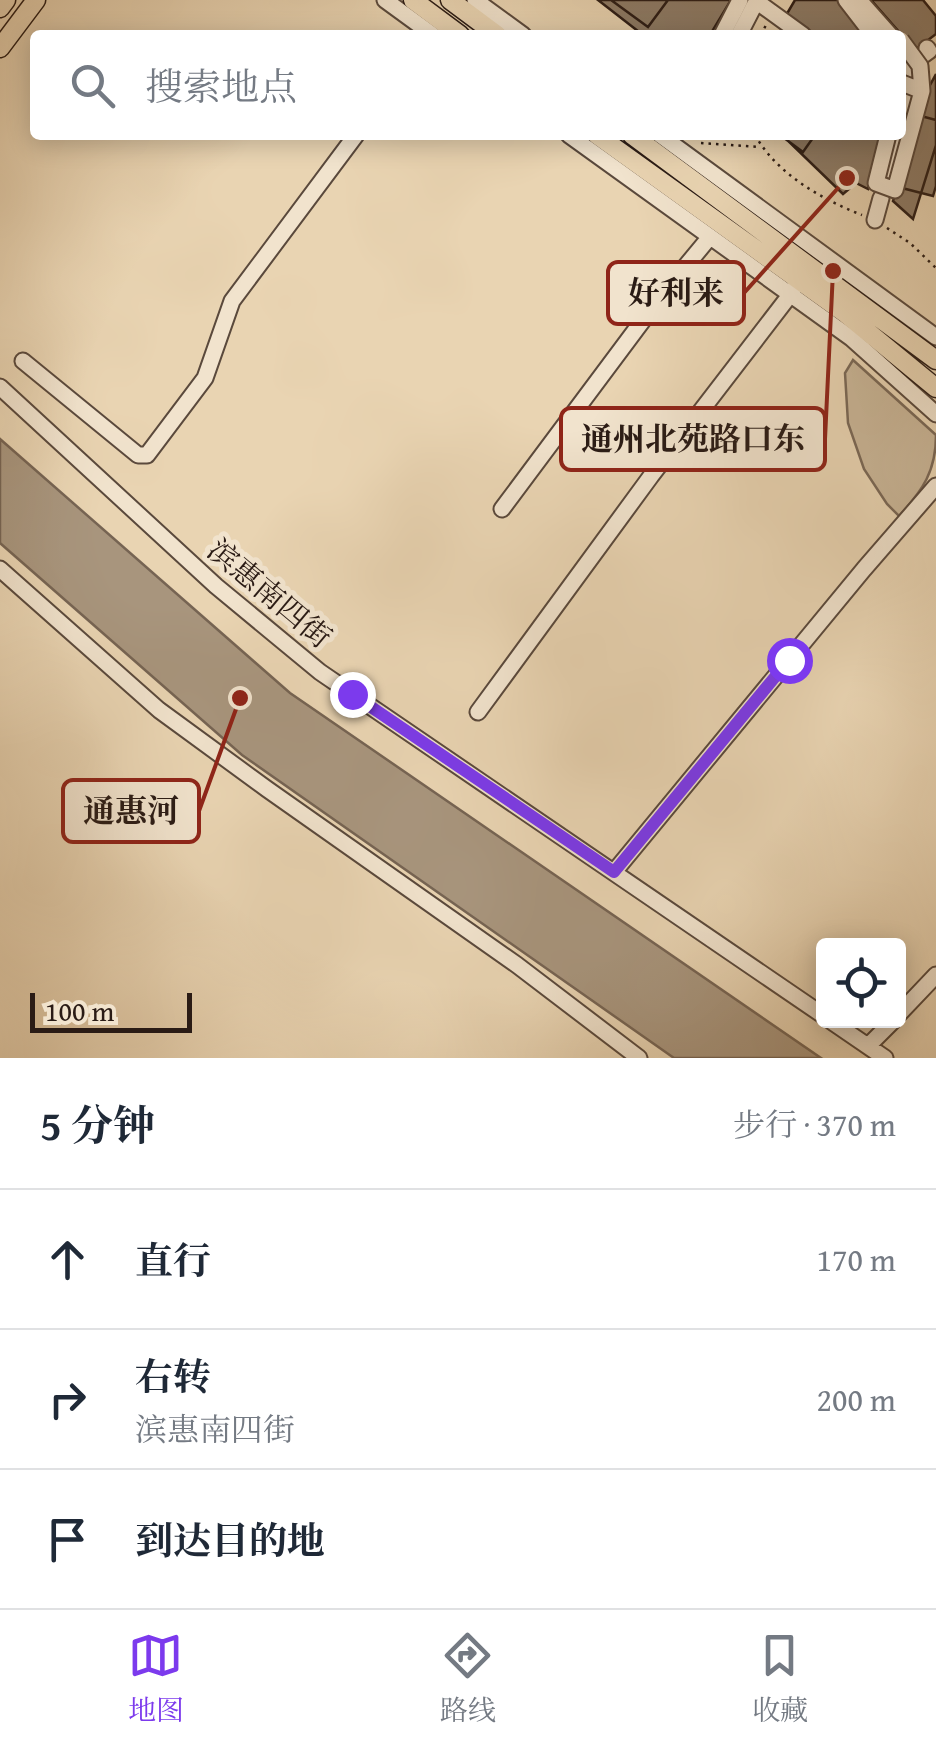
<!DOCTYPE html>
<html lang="zh">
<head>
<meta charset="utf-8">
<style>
	:root { --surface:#fff; --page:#f2f2f3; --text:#1f2937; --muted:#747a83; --line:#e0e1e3; --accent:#7c3aed }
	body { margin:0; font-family:"Gentium Book Plus","Noto Serif SC",serif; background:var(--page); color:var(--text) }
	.controls { position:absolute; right:30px; bottom:30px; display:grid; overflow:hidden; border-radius:10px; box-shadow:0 5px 25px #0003 }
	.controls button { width:90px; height:90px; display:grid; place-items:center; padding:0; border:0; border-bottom:2px solid var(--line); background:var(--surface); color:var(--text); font:50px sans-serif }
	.scale { position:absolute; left:30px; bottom:25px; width:162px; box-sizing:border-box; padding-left:10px; border:5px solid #2a1b15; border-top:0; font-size:28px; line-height:35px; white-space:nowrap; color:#2a1b15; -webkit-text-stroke:8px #f1e3cd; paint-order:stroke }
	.stop { position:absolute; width:30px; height:30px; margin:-22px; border:8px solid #7c3aed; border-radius:50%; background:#fff }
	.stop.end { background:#7c3aed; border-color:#fff; box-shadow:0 2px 10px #0008 }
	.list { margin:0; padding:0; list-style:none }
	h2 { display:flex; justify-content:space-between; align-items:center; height:130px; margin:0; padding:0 40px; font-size:42px }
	h2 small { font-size:32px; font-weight:400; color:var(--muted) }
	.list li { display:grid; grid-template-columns:65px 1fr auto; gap:30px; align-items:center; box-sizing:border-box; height:140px; padding:0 40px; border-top:2px solid var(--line) }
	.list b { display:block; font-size:38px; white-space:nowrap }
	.list p { margin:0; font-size:32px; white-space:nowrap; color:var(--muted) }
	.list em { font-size:32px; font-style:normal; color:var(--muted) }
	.icon { flex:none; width:55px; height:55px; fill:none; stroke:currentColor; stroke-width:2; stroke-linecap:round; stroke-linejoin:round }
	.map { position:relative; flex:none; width:936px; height:1058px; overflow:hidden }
	.search { position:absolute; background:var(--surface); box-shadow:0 5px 25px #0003; left:30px; right:30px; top:30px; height:110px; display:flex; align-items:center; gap:25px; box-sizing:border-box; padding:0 35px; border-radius:10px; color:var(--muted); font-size:38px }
	.sheet { height:550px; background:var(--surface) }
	nav { display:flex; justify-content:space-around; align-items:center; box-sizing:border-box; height:140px; border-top:2px solid var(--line); background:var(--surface); font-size:28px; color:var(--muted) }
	nav a { display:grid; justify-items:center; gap:5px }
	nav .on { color:var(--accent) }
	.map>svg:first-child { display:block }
	.green { fill:#c9b597; stroke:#7a6856; stroke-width:2.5 }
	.water { fill:#a8957d; stroke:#766453; stroke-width:2.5 }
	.building { fill:#8d7b67; stroke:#2a1b15; stroke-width:2.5 }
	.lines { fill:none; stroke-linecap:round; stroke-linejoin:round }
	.minor-casing { stroke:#5a493c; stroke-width:19 }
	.major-casing { stroke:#2a1b15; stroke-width:21 }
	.path { stroke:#2a1b15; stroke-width:2.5; stroke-dasharray:2.5 5; stroke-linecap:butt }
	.minor { stroke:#f1e3cd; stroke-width:15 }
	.major { stroke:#e9d4b2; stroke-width:18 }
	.minor-bridge-casing { stroke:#5a493c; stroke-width:19; stroke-linecap:butt }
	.minor-bridge { stroke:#f1e3cd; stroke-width:15 }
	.route { stroke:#7c3aed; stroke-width:12 }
	.labels { text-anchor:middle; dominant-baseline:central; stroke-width:10; stroke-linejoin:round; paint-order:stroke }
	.street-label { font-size:30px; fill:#2a1b15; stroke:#f1e3cd }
	.leader { fill:none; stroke:#8f2418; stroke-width:4 }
	.callout-dot { fill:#8f2418; stroke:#f1e3cd; stroke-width:4 }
	.callout { fill:#f1e3cd; stroke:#8f2418; stroke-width:4 }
	.callout-label { font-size:32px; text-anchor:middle; font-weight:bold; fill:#2a1b15 }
</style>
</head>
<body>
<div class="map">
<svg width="936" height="1058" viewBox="0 0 936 1058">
	<rect width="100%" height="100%" fill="#e9d4b2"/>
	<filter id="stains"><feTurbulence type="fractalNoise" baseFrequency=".002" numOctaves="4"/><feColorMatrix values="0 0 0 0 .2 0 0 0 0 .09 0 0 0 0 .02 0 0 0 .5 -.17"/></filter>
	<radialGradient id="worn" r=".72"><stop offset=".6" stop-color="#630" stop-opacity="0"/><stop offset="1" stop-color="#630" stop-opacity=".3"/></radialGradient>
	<path class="green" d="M853 360 936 435C936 471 923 490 899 516L887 504 864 469 848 423 845 373Z"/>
	<path class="water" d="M0 439 290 693 821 1058H674L242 755 0 543Z"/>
	<path class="building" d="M598 0H731L710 35H643Z
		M611 0H668L648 27Z
		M795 0H844L876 35H808L785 17Z
		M871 0H923L936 16V34L915 50Z
		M936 74V145L913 219 893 201 929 87Z
		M921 116 936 120V186L933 196 902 188Z
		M780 135H815L803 152Z
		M782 135H882L868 189 856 183 843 194Z"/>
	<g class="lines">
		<defs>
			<path id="minor" d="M385 0 433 35
				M475 0 523 35
				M846 0 873 35
				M859 0 890 35
				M756 1 803 35
				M722 35 740 0
				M739 35 757 0
				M901 52 914 79 901 126
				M908 66 929 51 927 48
				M569 135 851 338 936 414
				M660 135 936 337
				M886 178 898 135
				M875 220 881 198
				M23 361 138 455H147L205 378 232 301 356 135
				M0 387 216 586 320 672 824 1016
				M502 509 661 296 709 238
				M0 569 159 710 267 789 517 965 639 1058
				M478 712 651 476 790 295 799 280
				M614 872 864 569 936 486
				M898 1015 936 975
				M831 1021 885 1058
				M868 1046 893 1021"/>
			<path id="major" d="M413 0 460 35
				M450 0 497 35
				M0 8 6 0
				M0 48 36 0
				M597 135 846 314 936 388
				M632 135 936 360"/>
		</defs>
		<use href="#minor" class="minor-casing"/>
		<use href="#major" class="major-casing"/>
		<path class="path" d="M761 35 767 23
			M755 135C777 174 821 199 862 215
			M701 143 760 147
			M887 228 910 243 936 268"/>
		<use href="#minor" class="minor"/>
		<use href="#major" class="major"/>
		<defs>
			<path id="minor-bridge" d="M902 83 922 91
				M888 135 876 183 895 190 922 91 920 66 901 40"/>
		</defs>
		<use href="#minor-bridge" class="minor-bridge-casing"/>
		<use href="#minor-bridge" class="minor-bridge"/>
	</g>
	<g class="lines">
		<path class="route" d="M352 694 614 872 789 660"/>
	</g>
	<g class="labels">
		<g class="street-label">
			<text transform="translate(270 593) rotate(40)">滨惠南四街</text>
		</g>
	</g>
	<path class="leader" d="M847 178L744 293M833 271L825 439M240 698L199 811"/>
	<g class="callout-dot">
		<circle cx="847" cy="178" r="10"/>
		<circle cx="833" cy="271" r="10"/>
		<circle cx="240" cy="698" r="10"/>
	</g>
	<g class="callout">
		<rect x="608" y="262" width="136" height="62" rx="10"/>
		<rect x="561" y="408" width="264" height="62" rx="10"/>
		<rect x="63" y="780" width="136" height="62" rx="10"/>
	</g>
	<g class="callout-label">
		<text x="676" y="304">好利来</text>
		<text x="693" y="450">通州北苑路口东</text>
		<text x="131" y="822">通惠河</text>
	</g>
	<rect width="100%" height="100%" filter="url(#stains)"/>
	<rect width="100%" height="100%" fill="url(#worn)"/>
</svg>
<div class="controls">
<button><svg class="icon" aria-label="locate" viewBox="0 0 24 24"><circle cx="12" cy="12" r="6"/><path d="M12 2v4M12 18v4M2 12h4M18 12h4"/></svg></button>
</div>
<div class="scale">100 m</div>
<div class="stop" style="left:789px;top:660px"></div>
<div class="stop end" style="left:352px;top:694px"></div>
<div class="search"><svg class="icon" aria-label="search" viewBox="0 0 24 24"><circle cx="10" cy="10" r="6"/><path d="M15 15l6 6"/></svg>搜索地点</div>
</div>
<section class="sheet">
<h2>5 分钟<small>步行 · 370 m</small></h2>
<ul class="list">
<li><svg class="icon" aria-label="ahead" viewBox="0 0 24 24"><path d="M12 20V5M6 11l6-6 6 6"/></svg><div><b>直行</b></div><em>170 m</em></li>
<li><svg class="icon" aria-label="right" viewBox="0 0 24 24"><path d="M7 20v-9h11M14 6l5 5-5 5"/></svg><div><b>右转</b><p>滨惠南四街</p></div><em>200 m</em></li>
<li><svg class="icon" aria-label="arrive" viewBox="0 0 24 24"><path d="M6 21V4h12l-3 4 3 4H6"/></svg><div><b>到达目的地</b></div></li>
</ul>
</section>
<nav>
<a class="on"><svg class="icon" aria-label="map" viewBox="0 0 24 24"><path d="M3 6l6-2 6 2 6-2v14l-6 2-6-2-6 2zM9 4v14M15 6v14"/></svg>地图</a>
<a><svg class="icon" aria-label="directions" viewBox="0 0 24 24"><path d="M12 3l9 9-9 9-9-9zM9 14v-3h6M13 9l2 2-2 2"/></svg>路线</a>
<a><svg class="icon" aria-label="saved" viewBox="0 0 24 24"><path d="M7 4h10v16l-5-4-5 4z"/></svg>收藏</a>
</nav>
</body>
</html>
